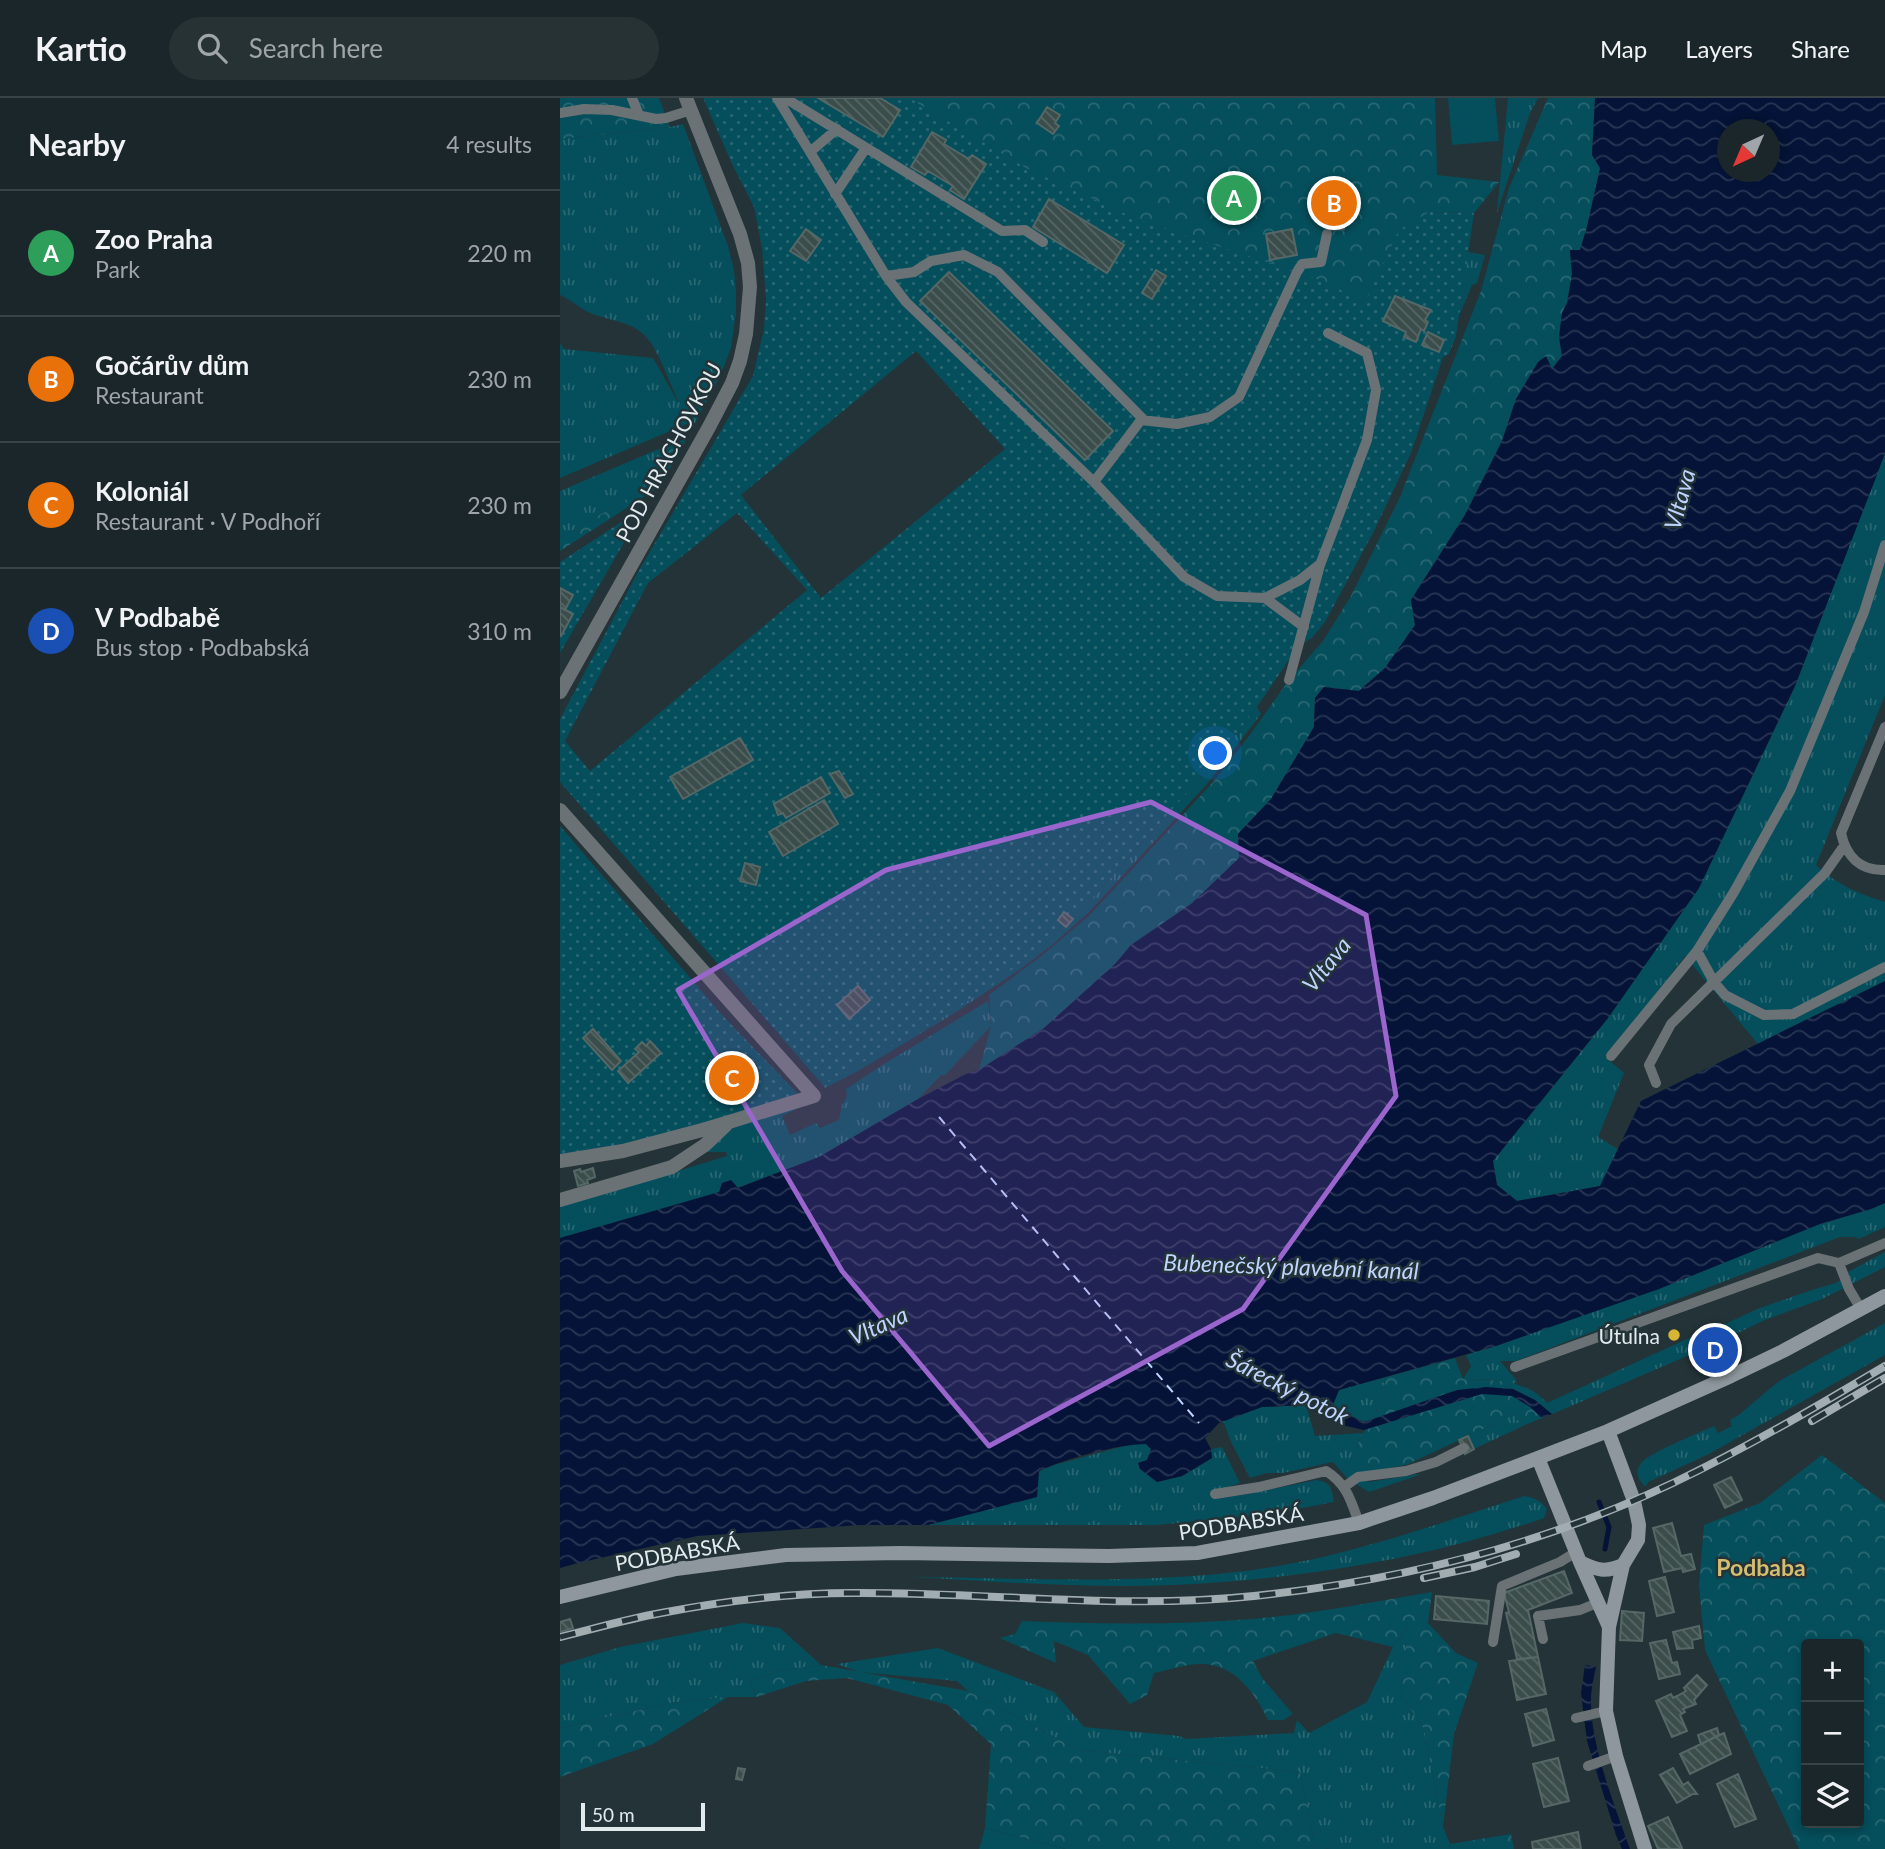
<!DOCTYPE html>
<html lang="en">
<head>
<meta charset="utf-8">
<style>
	:root { --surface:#1a2629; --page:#273235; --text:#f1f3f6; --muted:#9fa5a8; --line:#384346; --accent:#8c9099 }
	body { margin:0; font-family:Lato,sans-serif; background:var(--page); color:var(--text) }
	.controls { position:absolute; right:21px; bottom:21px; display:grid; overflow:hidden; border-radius:7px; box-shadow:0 4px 10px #0003 }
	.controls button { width:63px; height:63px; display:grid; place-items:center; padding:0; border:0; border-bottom:2px solid var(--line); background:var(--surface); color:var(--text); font:35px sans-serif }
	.compass { position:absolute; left:1157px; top:21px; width:63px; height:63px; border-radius:50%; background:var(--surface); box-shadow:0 4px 10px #0003; rotate:224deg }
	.scale { position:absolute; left:21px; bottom:18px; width:124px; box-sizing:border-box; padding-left:7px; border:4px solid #e1ebee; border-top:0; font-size:19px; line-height:24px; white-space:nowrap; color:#e1ebee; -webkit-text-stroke:5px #233337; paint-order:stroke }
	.you { position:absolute; left:656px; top:656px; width:24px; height:24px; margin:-18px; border:5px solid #fff; border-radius:50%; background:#1a73e8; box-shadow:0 0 0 10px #1a73e833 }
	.badge { display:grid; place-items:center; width:46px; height:46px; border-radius:50%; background:var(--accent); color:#fff; font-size:23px; font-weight:700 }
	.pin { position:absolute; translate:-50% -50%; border:4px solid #fff; box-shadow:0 2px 7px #0006 }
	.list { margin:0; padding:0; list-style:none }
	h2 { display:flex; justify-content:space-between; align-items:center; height:91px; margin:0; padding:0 28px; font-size:30px }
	h2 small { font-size:23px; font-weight:400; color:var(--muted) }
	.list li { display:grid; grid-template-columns:46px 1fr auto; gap:21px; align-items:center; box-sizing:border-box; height:126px; padding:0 28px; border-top:2px solid var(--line) }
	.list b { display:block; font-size:26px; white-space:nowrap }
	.list p { margin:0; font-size:23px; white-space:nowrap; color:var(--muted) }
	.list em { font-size:23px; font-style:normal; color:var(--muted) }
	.icon { flex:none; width:38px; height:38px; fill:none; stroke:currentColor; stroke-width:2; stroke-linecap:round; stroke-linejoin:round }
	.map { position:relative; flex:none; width:1325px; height:1751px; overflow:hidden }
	header { display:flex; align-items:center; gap:42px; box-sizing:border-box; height:98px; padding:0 35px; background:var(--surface); border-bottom:2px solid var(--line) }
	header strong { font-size:33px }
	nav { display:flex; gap:38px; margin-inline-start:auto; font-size:24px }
	.search { width:490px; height:63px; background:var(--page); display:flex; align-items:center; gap:18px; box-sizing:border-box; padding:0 24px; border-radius:38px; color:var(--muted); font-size:26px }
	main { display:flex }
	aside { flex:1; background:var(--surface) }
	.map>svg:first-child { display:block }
	.grass { fill:url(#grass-tufts) }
	.forest { fill:url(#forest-crowns); fill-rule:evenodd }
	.garden { fill:url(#garden-dots); fill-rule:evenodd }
	.pitch { fill:#054e5b }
	.water { fill:url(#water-waves); fill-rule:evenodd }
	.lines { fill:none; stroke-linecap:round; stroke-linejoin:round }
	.stream { stroke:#041337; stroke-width:5 }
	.ferry { stroke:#bfd5ff; stroke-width:2; stroke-dasharray:9 7; stroke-linecap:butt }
	.building { fill:url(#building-back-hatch); stroke:#556766; stroke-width:2 }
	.lane { stroke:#6b7276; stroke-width:10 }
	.street { stroke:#6b7276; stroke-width:14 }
	.secondary { stroke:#8d979d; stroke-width:14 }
	.rail-casing { stroke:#a1adb1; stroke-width:8 }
	.rail { stroke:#233337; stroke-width:5; stroke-dasharray:16; stroke-linecap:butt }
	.marked { fill:#9a65cd; fill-opacity:0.2; stroke:#9a65cd; stroke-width:5; stroke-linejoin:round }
	.poi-dot { fill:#d8b434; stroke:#233337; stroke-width:2.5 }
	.labels { text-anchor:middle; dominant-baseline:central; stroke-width:5; stroke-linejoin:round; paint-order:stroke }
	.street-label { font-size:21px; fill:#e1ebee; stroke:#233337 }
	.poi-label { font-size:21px; fill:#e1ebee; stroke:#233337; text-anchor:end }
	.water-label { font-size:23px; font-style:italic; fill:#bfd5ff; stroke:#233337 }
	.neighbourhood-label { font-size:23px; font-weight:bold; fill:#d6be71; stroke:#233337 }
</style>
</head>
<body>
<header>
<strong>Kartio</strong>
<div class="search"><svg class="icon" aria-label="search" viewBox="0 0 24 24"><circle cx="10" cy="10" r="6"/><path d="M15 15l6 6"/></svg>Search here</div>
<nav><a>Map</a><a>Layers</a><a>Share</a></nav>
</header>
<main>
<aside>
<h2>Nearby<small>4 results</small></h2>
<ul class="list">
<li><span class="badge" style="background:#2e9e5b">A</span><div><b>Zoo Praha</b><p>Park</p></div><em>220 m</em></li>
<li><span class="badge" style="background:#e8710a">B</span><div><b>Gočárův dům</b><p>Restaurant</p></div><em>230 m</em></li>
<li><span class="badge" style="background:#e8710a">C</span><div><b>Koloniál</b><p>Restaurant · V Podhoří</p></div><em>230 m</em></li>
<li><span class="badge" style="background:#1a4fb4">D</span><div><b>V Podbabě</b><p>Bus stop · Podbabská</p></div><em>310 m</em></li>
</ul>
</aside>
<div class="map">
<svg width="1325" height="1751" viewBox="0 0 1325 1751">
	<defs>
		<pattern id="grass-tufts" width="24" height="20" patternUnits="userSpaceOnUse" patternTransform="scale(1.75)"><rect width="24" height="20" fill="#054e5b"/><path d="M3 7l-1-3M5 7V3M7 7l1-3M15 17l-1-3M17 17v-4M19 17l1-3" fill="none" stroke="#296873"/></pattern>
		<pattern id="forest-crowns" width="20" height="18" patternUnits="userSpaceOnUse" patternTransform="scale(1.75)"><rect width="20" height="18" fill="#054e5b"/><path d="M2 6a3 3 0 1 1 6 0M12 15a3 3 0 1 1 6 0" fill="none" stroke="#296873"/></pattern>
		<pattern id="garden-dots" width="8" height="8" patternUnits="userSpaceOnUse" patternTransform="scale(1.75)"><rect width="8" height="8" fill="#054e5b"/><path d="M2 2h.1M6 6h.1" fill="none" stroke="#296873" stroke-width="1.8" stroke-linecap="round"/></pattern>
		<pattern id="water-waves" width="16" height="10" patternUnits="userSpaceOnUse" patternTransform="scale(1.75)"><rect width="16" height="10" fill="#041337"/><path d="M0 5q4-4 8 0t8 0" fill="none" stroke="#283654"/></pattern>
		<pattern id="building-back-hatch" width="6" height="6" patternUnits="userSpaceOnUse" patternTransform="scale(1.75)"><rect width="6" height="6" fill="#3b4d4b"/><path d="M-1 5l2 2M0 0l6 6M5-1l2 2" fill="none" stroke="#576765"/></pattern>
	</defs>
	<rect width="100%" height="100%" fill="#233337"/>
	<path class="grass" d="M948 0H978L970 15 937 115Z
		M123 26 168 148 174 172 176 192V214L171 250 161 276 135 325H129L0 380V245L4 251 93 260 118 304H119C109 285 100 255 87 240 72 222 47 223 28 214 18 209 10 201 0 197V41L110 29Z
		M908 154 925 157 917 185 912 187 899 218Z
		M115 344 77 397 65 402 0 440V393Z
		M1325 355V597L1256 767C1276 786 1299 796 1325 804V883L1198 946 1125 858 1086 909 1045 959 1064 975 1038 1039 1058 1051 1041 1088 957 1103 937 1087 933 1063 1048 920 1139 790 1235 588Z
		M697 609 701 616 647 686 614 722 529 814 492 847 459 872 393 916 298 973 265 990 263 987 395 912 506 829 645 675Z
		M428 903 431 928 384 978 382 976 358 1001 259 1059 177 1090 0 1140V1109L167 1058 166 1054H145L178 1024 245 1007 222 1018 230 1037 256 1025 260 1030 279 1022 282 1007 287 998 286 991 324 966Z
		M1325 1105V1129L1299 1141 1294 1139H1280L956 1263H940L957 1283 953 1286 934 1282 903 1281 911 1268 906 1257 936 1248 1260 1126 1311 1111Z
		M1325 1154V1169L1262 1201 1205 1222 1163 1242 1160 1237 1147 1244 1148 1249 997 1314 987 1305 1151 1230 1163 1227 1197 1211 1252 1192 1276 1185 1289 1178 1288 1174Z
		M1325 1225V1257L1147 1357 1088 1384 1087 1387 1085 1388C1077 1381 1074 1373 1082 1364 1090 1355 1140 1334 1154 1328L1158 1335 1172 1328 1170 1322 1180 1316 1219 1283Z
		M826 1279 814 1321 804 1324 772 1309 779 1292Z
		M746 1307 755 1338 803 1335 788 1368 809 1384 859 1376V1377L809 1394 788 1381 773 1364 723 1375H707L690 1380 672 1346 663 1323 702 1309Z
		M951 1314 963 1328 914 1351 908 1338 940 1323Z
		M572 1346H586L592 1352 587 1362 578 1365 597 1384 622 1378 652 1360 651 1351 662 1349 680 1385 655 1393 656 1399 683 1397 756 1382C771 1384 772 1390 774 1404L716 1415 597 1427H368L476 1399 479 1373 494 1367Z
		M964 1398C974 1400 981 1402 987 1411L984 1420C864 1462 740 1481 614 1487 526 1491 436 1483 348 1479 463 1480 579 1487 693 1472 786 1459 875 1427 964 1398Z
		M183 1525 220 1530 261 1567 218 1573 189 1583 197 1599H168L110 1605 0 1630V1567L60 1549Z
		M849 1527 841 1596 864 1631 883 1729 890 1746 889 1751H769L755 1748 740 1674 519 1652 408 1593 397 1583 299 1574 277 1566 378 1550 494 1594 524 1629 619 1638 626 1641 734 1635 737 1622 749 1635 807 1604 833 1549Z"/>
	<path class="forest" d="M0 0H99L110 29 0 41Z
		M339 0H875L877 77 939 84 914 115 869 114 804 208 611 160Z
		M988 0H1035L1032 57 1040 70 1027 129 1020 152H1010L1012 176 1007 205 1002 215 999 239 1002 258 992 272 956 301 942 343 905 417 851 502 855 527 825 570 799 593 764 589 755 600 754 629 711 701 678 736 680 760 631 806 571 847 555 866 484 930 419 972 431 928 429 897 484 856 530 817 655 682 689 638 729 582 763 543 791 498 840 399 921 193 949 90Z
		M127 341 99 389 0 453V440L65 402 77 397 115 344Z
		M895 1260 903 1281C926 1282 955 1281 976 1295 983 1300 990 1308 997 1314L963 1328 951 1314 940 1323 846 1367 798 1376 788 1368 803 1335 814 1321 826 1279Z
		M1262 1357 1325 1405V1751H1239L1145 1552 1139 1487 1144 1427 1200 1405ZM1246 1546H1299V1725H1246Z
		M872 1494 868 1525 896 1555 918 1565 894 1636 883 1729 864 1631 841 1596 848 1528 833 1549 776 1535 693 1563 702 1580 733 1616 723 1622H708C695 1595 676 1568 644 1566 628 1565 609 1572 594 1575L587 1597 570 1606 528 1557 494 1543 496 1565 440 1540 455 1536 462 1523C539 1526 615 1527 692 1521 753 1516 812 1504 872 1494Z
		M261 1567 408 1593 519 1652 740 1674 755 1748 769 1751H506L425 1730 431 1646 388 1607 287 1580 246 1583 197 1599 189 1583 218 1573Z
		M168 1599 93 1646 0 1679V1630L110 1605Z
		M951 1736 954 1751H889L890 1746Z"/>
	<path class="garden" d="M143 0H258L323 39 340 12 320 0H349L466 70 579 122 737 174 773 187 804 207 839 132 869 114 914 115 896 238 889 256 883 259 851 355 814 433 765 524 752 540 739 547 697 609 645 675 513 821 504 814 498 821 506 829 492 843 395 912 263 987 0 684V621L78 474 193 278 204 231 206 201 202 150 194 109 173 68ZM373 34 386 42 384 46 409 61 391 92 393 88 368 73 365 77 352 69ZM489 102 564 147 548 174 473 129ZM245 131 260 142 245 163 230 153ZM596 172 606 178 592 201 582 194ZM389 174 553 332 552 333 361 203ZM835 198 871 212 865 222 864 232 861 231 856 243 846 234 823 223ZM356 253 445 351 261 500 181 397ZM177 415 247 492 30 673 5 643 88 485ZM180 640 192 663 122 701 111 679ZM280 673 293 695 285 699 270 677ZM261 679 270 696 227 720 223 715 218 716 215 706ZM265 703 278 726 223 757 210 733ZM185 765 200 769 196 787 180 783Z
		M66 421 73 429 0 555V537H2L13 516 5 512 13 497 0 490V464Z
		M0 728 162 917 239 997 76 1045 0 1059ZM33 932 61 963 52 972 23 940ZM82 944 86 948 90 944 100 955 68 985 58 973 79 954 75 950Z"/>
	<path class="pitch" d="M888 0H935L939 43 892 47Z
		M425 1730 506 1751H419Z"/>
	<path class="water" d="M1035 0H1325V355L1315 382 1235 588 1139 790 1048 920 933 1063 937 1087 957 1103 1040 1088 1081 1003 1325 883V1105L1311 1111 1260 1126 1099 1191 936 1248 779 1292 772 1309 804 1324 897 1292 926 1289 953 1291 975 1302 992 1316 982 1320 970 1309 952 1298 922 1296 804 1332 782 1327 761 1318 746 1307 702 1309 659 1325 645 1340 651 1351 652 1360 622 1378 597 1384 580 1371 578 1365 587 1362 591 1351 586 1346C559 1346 504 1361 479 1373L477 1399 368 1427H301L137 1438 18 1465 0 1470V1140L159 1094 162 1085 171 1082 178 1090 259 1059 358 1001 406 976 419 972 484 930 555 866 571 847 631 806 679 760 678 736 711 701 754 629 755 600 764 589 799 593 825 570 855 527 851 502 905 417 942 343 956 301 978 264 986 258 992 271 1002 258 999 239 1002 215 1007 205 1012 176 1010 152H1020L1027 129 1040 70 1032 57ZM1168 32H1210V74H1168Z
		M1025 1567 1036 1569C1034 1579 1031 1591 1031 1602 1030 1646 1055 1709 1070 1751H1062L1056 1737 1027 1643 1021 1595Z"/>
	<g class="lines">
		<path class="stream" d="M1039 1404 1049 1429 1045 1451"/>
		<path class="ferry" d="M379 1019 639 1325"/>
	</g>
	<path class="building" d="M258 0H320L340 12 323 39Z
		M487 9 500 17 495 25 499 28 493 36 477 25Z
		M372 34 386 42 384 46 409 61 412 57 426 66 404 101 390 92 393 88 368 73 365 77 351 69Z
		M786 91 790 124 784 125V131L771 132 770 127 763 128 760 102 770 100 769 94Z
		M489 101 564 147 547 175 473 129Z
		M246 131 261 142 246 163 230 153Z
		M732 131 737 157 710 162 706 136Z
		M596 172 606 178 592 201 582 195Z
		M389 174 553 333 525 362 360 203Z
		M835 198 871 212 865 222 868 224 864 233 861 231 856 244 844 239 846 234 823 223Z
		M868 234 884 242 879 254 862 247Z
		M0 490 13 497 5 512 0 509Z
		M0 509 13 516 1 538 0 537Z
		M180 640 193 662 123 701 110 679Z
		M279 673 293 696 285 700 270 676Z
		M261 679 270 695 226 720 223 715 218 717 214 706Z
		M264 702 278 726 223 758 209 734Z
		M185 765 200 769 196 787 180 783Z
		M504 814 513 821 506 829 498 822Z
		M298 888 310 902 289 921 277 907Z
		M33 931 61 963 52 972 23 940Z
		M90 943 101 955 68 985 58 973 79 954 75 951 82 944 86 948Z
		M33 1070 35 1079 27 1082 28 1085 18 1088 14 1073 20 1071 21 1074Z
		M908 1338 914 1351 905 1356 899 1342Z
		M1171 1379 1182 1402 1165 1410 1154 1387Z
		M1112 1425 1121 1458 1131 1456 1135 1471 1123 1474 1122 1470 1104 1474 1093 1430Z
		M1004 1473 1012 1495 968 1512 978 1559 957 1561 946 1515 949 1514 944 1495Z
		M1105 1479 1114 1514 1097 1518 1089 1483Z
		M876 1498 929 1503 927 1526 874 1521Z
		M1062 1513 1084 1515 1082 1543 1060 1542Z
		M10 1521 13 1530 0 1534V1524Z
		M1139 1528 1141 1540 1132 1542 1133 1550 1117 1551 1113 1534Z
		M1106 1542 1112 1565 1117 1564 1120 1576 1099 1581 1090 1545Z
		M978 1559 986 1596 957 1602 949 1563Z
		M1137 1577 1147 1587 1134 1602 1136 1606 1123 1611 1125 1614 1120 1617 1127 1633 1112 1639 1096 1603 1111 1596 1113 1600 1117 1598 1126 1593 1124 1590Z
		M986 1611 994 1642 973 1648 965 1616Z
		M1157 1630 1159 1637 1141 1646 1138 1637Z
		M1164 1635 1171 1656 1130 1676 1120 1656Z
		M998 1660 1009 1703 984 1709 973 1666Z
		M178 1670 185 1671 182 1682 176 1681Z
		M1113 1670 1123 1687 1128 1684 1137 1696H1133L1117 1705 1100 1677Z
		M1178 1676 1196 1721 1175 1729 1157 1686Z
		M1108 1719 1122 1750 1118 1751H1098L1088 1728Z
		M1018 1734 1021 1751H973L972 1744Z"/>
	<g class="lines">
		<path class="lane" d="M72 0 79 17
			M217 0 326 178 346 204 534 384 624 479 657 498 705 500 744 529
			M225 0 442 133 465 132 483 144
			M0 15 24 11 52 12 96 21 106 20 131 12
			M250 54 277 31
			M275 96 306 50
			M326 178 354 174 371 163 404 157 438 174 584 322
			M534 384 581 322 617 326 650 319 679 299 737 174 742 166 761 164 767 136
			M705 500 740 482 759 467
			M729 582 760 467 807 342 816 292 807 255 768 235
			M1325 629 1281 735C1286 758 1300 773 1325 772
			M1137 853 1154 884 1165 897 1204 917 1233 916 1325 869
			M1051 958 1137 853 1174 794 1230 693 1304 514 1325 447
			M1096 985 1089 967 1111 926 1265 775 1284 748
			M1301 1211 1289 1191 1279 1165 1325 1145
			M955 1269 1258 1160 1279 1165
			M784 1389 798 1379 846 1373 876 1364 904 1350
			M655 1396 699 1389 766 1373C787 1386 791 1403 799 1425
			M983 1541 978 1518 1020 1512 1037 1505
			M933 1544 942 1488 1000 1464 1016 1454
			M1016 1620 1046 1613
			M1028 1668 1056 1658"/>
		<path class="street" d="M0 594 149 329 172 285 180 263 186 236 190 189 188 165 180 136 126 0
			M0 712 254 998 146 1031 63 1053 0 1063
			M0 1102 112 1069 145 1047 166 1027"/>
		<path class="secondary" d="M1048 1333 1074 1403 1079 1427 1078 1442 1063 1467 1049 1529 1046 1613 1056 1658 1085 1751
			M978 1360 1020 1464 1049 1529
			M1020 1464C1037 1472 1045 1475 1063 1467
			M0 1499 116 1471 226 1457 340 1455 549 1458 637 1455 799 1425 873 1400 1048 1333 1171 1278 1223 1253 1325 1198"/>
		<defs>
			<path id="rail" d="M1252 1323 1325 1280
				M864 1480 915 1469 956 1456
				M0 1539C33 1531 67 1521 101 1515 164 1503 229 1495 293 1495 427 1494 561 1512 694 1498 838 1483 982 1447 1113 1385 1186 1350 1256 1309 1325 1268"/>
		</defs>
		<use href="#rail" class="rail-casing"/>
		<use href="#rail" class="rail"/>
	</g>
	<path class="marked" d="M591 704 806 817 836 998 683 1211 429 1348 282 1173 118 892 326 772Z"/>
	<circle class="poi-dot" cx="1114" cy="1237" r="7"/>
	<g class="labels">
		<g class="street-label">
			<text transform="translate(108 354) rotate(-62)">POD HRACHOVKOU</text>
			<text transform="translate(681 1424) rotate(-9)">PODBABSKÁ</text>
			<text transform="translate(117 1454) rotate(-10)">PODBABSKÁ</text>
		</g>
		<g class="poi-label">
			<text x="1100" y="1237">Útulna</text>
		</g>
		<g class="water-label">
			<text transform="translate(1119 401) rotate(-75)">Vltava</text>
			<text transform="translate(766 866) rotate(-51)">Vltava</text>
			<text transform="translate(731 1168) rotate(2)">Bubenečský plavební kanál</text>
			<text transform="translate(318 1227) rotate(-24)">Vltava</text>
			<text transform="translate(728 1289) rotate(27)">Šárecký potok</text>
		</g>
		<g class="neighbourhood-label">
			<text x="1201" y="1469">Podbaba</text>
		</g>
	</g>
</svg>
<div class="controls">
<button>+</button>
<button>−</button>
<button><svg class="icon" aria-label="layers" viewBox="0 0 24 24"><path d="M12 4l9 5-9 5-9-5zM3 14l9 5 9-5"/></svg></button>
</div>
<svg class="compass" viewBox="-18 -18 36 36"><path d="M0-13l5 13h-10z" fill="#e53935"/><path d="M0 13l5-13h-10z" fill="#9fa5a8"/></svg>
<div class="scale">50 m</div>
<div class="you"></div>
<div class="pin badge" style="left:674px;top:100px;background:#2e9e5b">A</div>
<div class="pin badge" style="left:774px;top:105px;background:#e8710a">B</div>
<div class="pin badge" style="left:172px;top:980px;background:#e8710a">C</div>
<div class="pin badge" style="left:1155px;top:1252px;background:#1a4fb4">D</div>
</div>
</main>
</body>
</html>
